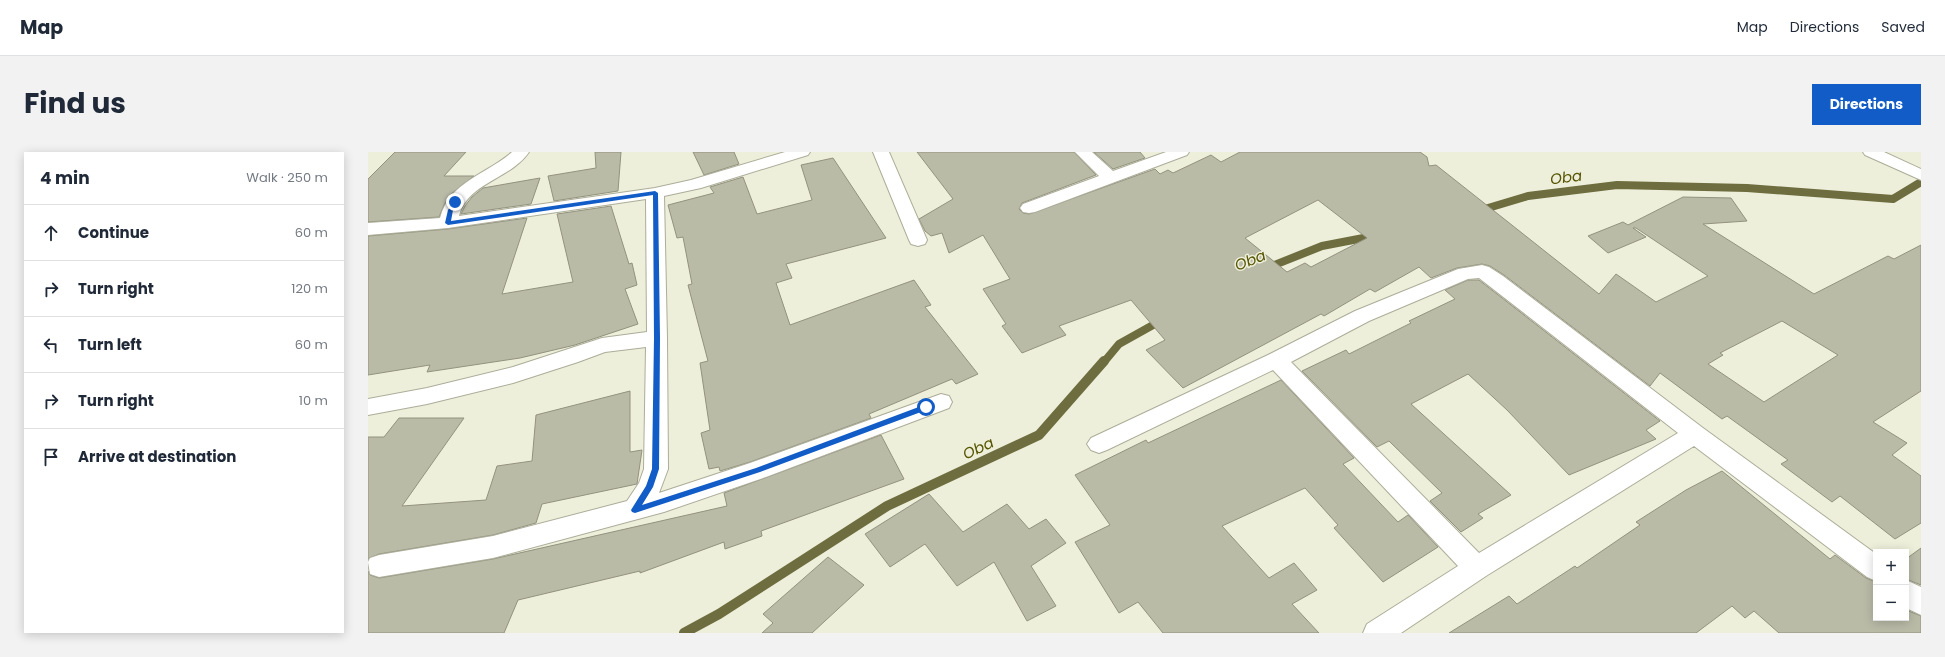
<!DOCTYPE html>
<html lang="en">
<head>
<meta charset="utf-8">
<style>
	:root { --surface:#fff; --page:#f2f2f3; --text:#1f2937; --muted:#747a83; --line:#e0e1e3; --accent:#115cc6 }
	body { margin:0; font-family:Poppins,sans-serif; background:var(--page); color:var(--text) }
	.controls { position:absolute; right:12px; bottom:12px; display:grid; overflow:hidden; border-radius:0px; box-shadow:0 2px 10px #0003 }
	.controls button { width:36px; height:36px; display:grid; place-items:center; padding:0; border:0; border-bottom:1px solid var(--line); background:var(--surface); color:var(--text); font:20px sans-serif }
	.stop { position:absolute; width:12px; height:12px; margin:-9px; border:3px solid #115cc6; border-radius:50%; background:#fff }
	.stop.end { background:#115cc6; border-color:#fff; box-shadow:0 1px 4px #0008 }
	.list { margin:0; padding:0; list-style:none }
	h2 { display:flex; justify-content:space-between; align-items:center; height:52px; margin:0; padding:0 16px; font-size:17px }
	h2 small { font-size:13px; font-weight:400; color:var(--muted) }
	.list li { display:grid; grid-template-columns:26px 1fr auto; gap:12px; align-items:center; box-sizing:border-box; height:56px; padding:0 16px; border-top:1px solid var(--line) }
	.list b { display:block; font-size:15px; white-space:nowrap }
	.list em { font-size:13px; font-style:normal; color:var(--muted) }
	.icon { flex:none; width:22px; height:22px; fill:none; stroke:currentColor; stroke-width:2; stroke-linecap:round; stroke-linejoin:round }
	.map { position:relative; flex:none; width:1553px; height:481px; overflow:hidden; border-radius:0px }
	header { display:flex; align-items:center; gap:24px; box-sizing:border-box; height:56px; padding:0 20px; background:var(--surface); border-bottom:1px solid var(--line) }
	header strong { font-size:19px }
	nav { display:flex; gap:22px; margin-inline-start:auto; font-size:14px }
	.intro { display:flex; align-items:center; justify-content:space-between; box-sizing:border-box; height:96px; padding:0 24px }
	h1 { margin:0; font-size:28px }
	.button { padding:10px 18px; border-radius:0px; background:var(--accent); color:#fff; font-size:14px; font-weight:700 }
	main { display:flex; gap:24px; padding:0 24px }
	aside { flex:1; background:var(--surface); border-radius:0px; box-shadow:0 2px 10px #0003 }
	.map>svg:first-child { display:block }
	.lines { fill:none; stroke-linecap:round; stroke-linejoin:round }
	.stream-far1 { stroke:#6d6d3f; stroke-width:8 }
	.stream { stroke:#6d6d3f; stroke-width:10 }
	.building { fill:#babba7; stroke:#92927f; fill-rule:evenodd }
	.street-casing { stroke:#acad99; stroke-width:2 }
	.secondary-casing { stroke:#acad99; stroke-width:2 }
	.street { fill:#fff; fill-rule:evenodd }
	.secondary { fill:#fff; fill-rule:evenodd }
	.route { fill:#115cc6 }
	.labels { text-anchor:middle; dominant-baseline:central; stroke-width:3; stroke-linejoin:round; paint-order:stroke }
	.water-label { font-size:15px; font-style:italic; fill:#575604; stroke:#eeefda }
</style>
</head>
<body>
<header>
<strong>Map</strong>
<nav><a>Map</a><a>Directions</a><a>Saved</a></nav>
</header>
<div class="intro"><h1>Find us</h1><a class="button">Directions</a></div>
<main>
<aside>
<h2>4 min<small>Walk · 250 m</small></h2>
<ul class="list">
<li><svg class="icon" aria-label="ahead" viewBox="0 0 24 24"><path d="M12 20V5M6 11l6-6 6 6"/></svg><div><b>Continue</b></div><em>60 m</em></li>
<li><svg class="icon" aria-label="right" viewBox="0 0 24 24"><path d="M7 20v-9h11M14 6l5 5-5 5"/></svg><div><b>Turn right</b></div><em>120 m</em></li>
<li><svg class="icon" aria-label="left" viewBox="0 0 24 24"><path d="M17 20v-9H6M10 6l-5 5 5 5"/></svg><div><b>Turn left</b></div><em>60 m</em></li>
<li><svg class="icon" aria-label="right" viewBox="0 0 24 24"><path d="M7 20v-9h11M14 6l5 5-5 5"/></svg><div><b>Turn right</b></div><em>10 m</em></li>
<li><svg class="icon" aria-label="arrive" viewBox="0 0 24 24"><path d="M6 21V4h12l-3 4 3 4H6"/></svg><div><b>Arrive at destination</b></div></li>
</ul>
</aside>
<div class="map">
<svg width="1553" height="481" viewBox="0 0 1553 481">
	<rect width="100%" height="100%" fill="#eeefda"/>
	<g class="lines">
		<path class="stream-far1" d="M1110 59 1160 44 1249 33 1379 36 1525 47 1553 30
			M899 116 954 94 1011 83
			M736 210 751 192 794 168"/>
		<path class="stream" d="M316 481 351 462 519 354 671 283 736 209"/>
	</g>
	<path class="building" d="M27 0H98L76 24H106L83 42 76 53 71 65 0 70V27Z
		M227 0H253L250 39 186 49 180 24 228 16Z
		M325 0H366L371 12 336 23Z
		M549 0H706L728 23 654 51 651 57 655 61 661 62 787 17 792 22 800 18 805 21 843 3 853 10 872 0H1052L1059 5 1061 14 1068 13 1231 142 1248 122 1288 150 1340 124 1268 76H1265L1278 85 1240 101 1220 84 1255 70 1260 73 1315 45 1363 46 1379 69 1335 72 1446 142 1520 104 1526 107 1553 93V239L1505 270 1539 291 1524 303 1553 324V371L1527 387 1472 344 1464 350 1413 312 1420 308 1359 264 1354 267 1292 221 1282 234 1136 123 1122 114 1114 112 1089 116 1063 126 1051 115 1007 140 1002 137 956 164 953 162 815 236 778 198 797 188 763 148 691 174 698 183 654 201 634 174 638 172 615 137 642 127 615 83 581 101 574 81 563 84 557 79 551 67 585 47ZM950 48 999 86 943 115 937 111 919 120 877 86ZM1414 169 1470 203 1396 250 1340 212 1355 203 1352 201Z
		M726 0H772L777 6 745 17Z
		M465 6 518 86 418 112 424 126 408 131 422 173 546 128 563 153 557 155 610 222 588 232 584 227 501 262 503 266 382 310 352 319 351 315 341 317 333 281 342 278 332 211 340 209 320 133 324 132 315 85 309 86 300 53 346 41 342 35 375 25 389 62 444 48 433 13Z
		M172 26 163 52 93 62 97 54 104 45 115 36Z
		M243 54 261 112 264 111 269 133 257 137 270 172 207 193 152 206 59 220 62 213 0 223V84L80 77 159 66 134 142 205 130 189 62Z
		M1100 128H1111L1292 269 1278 278 1288 287 1201 323 1139 258 1100 222 1043 252 1143 343 1110 362 1115 366 1093 380 1062 349 1074 341 1021 289 1009 295 934 219 978 198 981 202 1043 171 1041 169 1087 147 1077 138Z
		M913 228 986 306 975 312 1030 370 1040 363 1070 395 1015 430 966 376 970 373 937 336 854 374 901 426 926 411 949 438 924 452 951 481H795L770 450 751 461 707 390 742 373 707 323 778 288 780 291Z
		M262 239V300L274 298 269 332 174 352 168 371 125 383 11 402 0 407V285H16L31 266H96L34 354 118 348 129 314 164 309 168 263Z
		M513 283 536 327 393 379 394 384 357 397 356 390 272 421V419L150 448 136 481H0V419L2 423 11 426 125 407 359 354 356 341Z
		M1354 319 1462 407 1467 403 1498 426 1508 430V466H1538V458L1553 464V481H1411L1386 459 1377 466 1364 454 1328 481H1081L1141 444 1149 452 1207 414 1209 416 1272 373 1268 370 1318 338Z
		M561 342 595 380 639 352 661 377 678 367 698 391 663 414 688 454 659 469 626 410 589 434 557 392 522 415 497 382Z
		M1553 396V433L1538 427V407Z
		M460 405 496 433 444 481H394L405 471 395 462Z"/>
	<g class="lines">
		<defs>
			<path id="street" d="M144 0H161C143 27 99 31 91 64L287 36 323 28 417 0H442L440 3 333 36 296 44 299 186 300 317 291 341 382 311 573 242 581 244 584 250 581 256 398 325 296 360 125 406 11 425 2 422 0 410 2 406 11 403 125 384 259 349 271 331 276 317 278 195 237 200 210 210 145 231 59 252 0 263V247L59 236 145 215 234 186 279 180 278 47 80 76 0 83V71L72 66C82 29 118 23 144 0Z
				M505 0H521L559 88 557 92 550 94 543 92 541 88Z
				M707 0H724L745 19 798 0H821L819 3 667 60 661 61 655 60 652 56 655 52 731 24Z
				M1114 113 1121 115 1135 124 1335 276 1508 402V429L1499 425 1326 294 1118 424 1033 481H995L999 472 1090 414 905 218 739 298 731 301 723 298 719 292 723 286 900 203 987 159 1090 117ZM1111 126 1310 281 1111 401 923 210 1001 169 1100 127Z
				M1538 428 1553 435V463L1538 456Z"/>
			<path id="secondary" d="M1495 0H1516L1553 17V28L1497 3Z"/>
		</defs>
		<use href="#street" class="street-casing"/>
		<use href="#secondary" class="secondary-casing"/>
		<use href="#street" class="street"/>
		<use href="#secondary" class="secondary"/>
	</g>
	<path class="route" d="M287 39 290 41 292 186 291 317 285 335 274 353 388 316 556 253H561V257L392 320 267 361 264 360 263 358 278 334 284 317 286 186 285 43 80 73 77 71 80 58 87 49 90 50 85 58 83 69Z"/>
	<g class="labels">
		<g class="water-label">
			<text transform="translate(1198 25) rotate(-7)">Oba</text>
			<text transform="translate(882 108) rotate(-22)">Oba</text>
			<text transform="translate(610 296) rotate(-25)">Oba</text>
		</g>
	</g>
</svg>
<div class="controls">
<button>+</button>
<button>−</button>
</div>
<div class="stop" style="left:558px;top:255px"></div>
<div class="stop end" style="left:87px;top:50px"></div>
</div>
</main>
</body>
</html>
